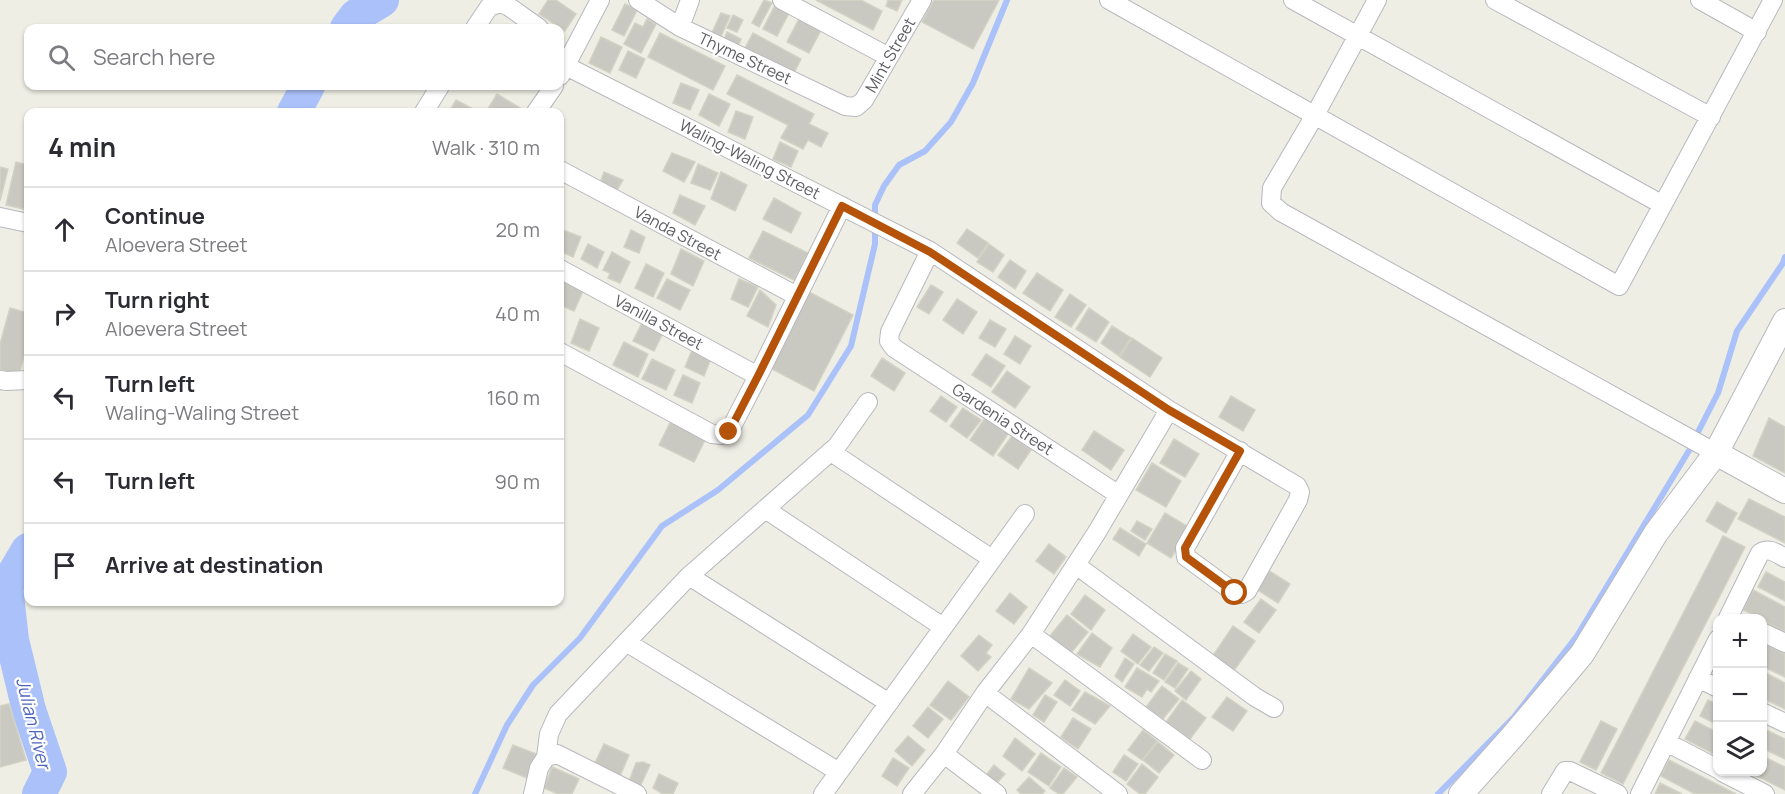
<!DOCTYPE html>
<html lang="en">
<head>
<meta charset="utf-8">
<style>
	:root { --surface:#fff; --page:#f2f2f3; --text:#2b2b33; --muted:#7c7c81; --line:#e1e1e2 }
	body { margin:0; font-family:Manrope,sans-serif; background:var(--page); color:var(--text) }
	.controls { position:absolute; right:18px; bottom:18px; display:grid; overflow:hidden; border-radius:12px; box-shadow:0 2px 4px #0004 }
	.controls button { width:54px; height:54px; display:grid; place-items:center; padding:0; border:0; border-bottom:2px solid var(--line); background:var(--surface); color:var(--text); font:30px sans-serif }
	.stop { position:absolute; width:18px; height:18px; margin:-14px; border:4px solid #b45309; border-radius:50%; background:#fff }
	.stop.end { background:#b45309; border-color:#fff; box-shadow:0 2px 6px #0008 }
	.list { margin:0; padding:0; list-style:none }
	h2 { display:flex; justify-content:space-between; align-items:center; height:78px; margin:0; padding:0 24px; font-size:26px }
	h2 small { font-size:20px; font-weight:400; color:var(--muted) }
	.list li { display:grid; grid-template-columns:39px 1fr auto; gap:18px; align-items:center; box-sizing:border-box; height:84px; padding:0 24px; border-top:2px solid var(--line) }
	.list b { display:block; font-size:22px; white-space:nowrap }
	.list p { margin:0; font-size:20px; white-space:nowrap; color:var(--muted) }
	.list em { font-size:20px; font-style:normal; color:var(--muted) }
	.icon { flex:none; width:33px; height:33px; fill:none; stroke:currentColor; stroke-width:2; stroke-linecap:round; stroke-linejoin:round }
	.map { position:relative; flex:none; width:1785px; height:794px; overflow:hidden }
	.search { position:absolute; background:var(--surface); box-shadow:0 2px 4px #0004; left:24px; top:24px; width:540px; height:66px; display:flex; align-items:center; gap:15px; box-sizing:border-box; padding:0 21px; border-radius:12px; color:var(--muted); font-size:22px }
	.panel { position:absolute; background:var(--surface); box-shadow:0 2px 4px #0004; left:24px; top:108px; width:540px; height:498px; border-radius:12px }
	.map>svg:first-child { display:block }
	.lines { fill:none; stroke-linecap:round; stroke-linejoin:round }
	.stream { stroke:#aac1f9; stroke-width:6 }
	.river { stroke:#aac1f9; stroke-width:34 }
	.building { fill:#cac9c1; stroke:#d2d2c4; stroke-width:1.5 }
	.street-casing { stroke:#b7b8be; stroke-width:20 }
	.secondary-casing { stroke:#b8b9c0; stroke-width:26 }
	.street { stroke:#fff; stroke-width:18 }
	.secondary { stroke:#fff; stroke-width:24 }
	.route { stroke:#b45309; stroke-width:8 }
	.labels { text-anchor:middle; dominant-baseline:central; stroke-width:4.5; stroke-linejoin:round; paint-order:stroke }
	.street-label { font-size:16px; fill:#5d5e64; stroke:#fff }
	.water-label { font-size:18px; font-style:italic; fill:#4e66bb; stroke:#fff }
</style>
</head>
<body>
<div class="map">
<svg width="1785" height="794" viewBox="0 0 1785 794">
	<rect width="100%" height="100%" fill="#eeeee5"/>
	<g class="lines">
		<path class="stream" d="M1697 434 1718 393 1737 331 1783 263 1785 257
			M475 794 507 725 533 685 580 638 662 526 718 490 808 415 851 346 875 244V205L884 186 899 165 925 151 951 122 973 83 1007 0
			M1438 794 1514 717 1577 636 1690 449"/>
		<path class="river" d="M347 28 356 16 382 0
			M294 112 308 86
			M28 550 6 587 12 640 29 710 50 772 39 794"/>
	</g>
	<path class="building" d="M548 0H556L576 14 565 31 539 14Z
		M764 0 772 3 759 27 752 23Z
		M816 0H861L882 11 873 30Z
		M888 0H902L897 11 886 6Z
		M934 0H999L973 49 922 22Z
		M776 3 790 11 777 36 763 29Z
		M625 4 637 10 624 36 612 30Z
		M721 13 730 16 719 41 710 37Z
		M733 15 743 20 737 32 727 28Z
		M800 17 822 28 809 53 787 42Z
		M647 19 656 24 641 53 624 44 635 23 643 27Z
		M727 32 741 39 737 49 723 42Z
		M660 33 725 66 713 90 648 57Z
		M753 33 801 59 794 73 745 48Z
		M601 37 622 47 610 73 589 63Z
		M628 51 645 59 636 78 619 70Z
		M737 75 814 114 809 124 828 133 821 147 808 140 803 149 781 138 788 125 727 94Z
		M681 83 699 90 690 110 673 103Z
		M497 94 525 111 524 112H486Z
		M709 94 730 104 719 126 699 115Z
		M456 100 475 110 473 112H449Z
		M736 111 753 117 745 139 728 132Z
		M780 142 798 151 791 167 773 159Z
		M672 153 695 162 684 182 663 171Z
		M16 162 28 165V210L6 205Z
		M698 164 718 173 710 190 691 183Z
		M0 167 8 169 0 201Z
		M604 172 623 180 617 190 600 183Z
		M721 172 747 185 735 211 711 199Z
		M680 195 705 206 695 225 673 213Z
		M774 198 801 213 791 233 763 219Z
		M560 229 581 237 573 257 560 251Z
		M967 229 988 243 978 258 957 243Z
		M631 230 645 237 639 253 624 247Z
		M763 231 808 253 794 280 749 258Z
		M588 244 604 252 597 268 581 259Z
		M989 244 1004 255 993 272 977 262Z
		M681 249 704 261 693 286 671 274Z
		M612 252 630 262 620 283 608 278 610 273 603 270Z
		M1010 260 1026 271 1015 289 998 277Z
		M646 264 664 273 653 297 635 288Z
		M1037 273 1063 290 1050 311 1023 293Z
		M667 279 690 290 680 310 657 298Z
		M739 279 758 287 748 307 731 299Z
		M561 280 584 289 574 311 560 305V284Z
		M931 285 943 292 929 314 917 307Z
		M760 290 776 305 768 327 747 316Z
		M809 292 853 315 814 391 770 368Z
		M1070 294 1086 305 1071 327 1055 317Z
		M957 299 977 312 963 334 943 320Z
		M10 308 28 313V341L19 375 0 370V344Z
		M1089 308 1109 322 1096 342 1076 329Z
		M580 319 599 328 589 351 571 343Z
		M990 320 1006 329 995 347 979 338Z
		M642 323 663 333 654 351 633 341Z
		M1112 326 1131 338 1119 356 1101 343Z
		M1015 336 1031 346 1020 364 1004 354Z
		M1132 338 1162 358 1150 377 1120 357Z
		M624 342 648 354 638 377 613 365Z
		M693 348 712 356 704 376 685 367Z
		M986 354 1005 366 991 387 972 375Z
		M882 358 905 373 894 391 871 376Z
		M652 359 675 370 666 390 642 379Z
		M1007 371 1030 387 1015 408 992 392Z
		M683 375 700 383 692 403 674 395Z
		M941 396 957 407 946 422 930 411Z
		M1231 396 1255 410 1243 431 1219 417Z
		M963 408 981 420 967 438 950 426Z
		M985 418 1008 434 993 456 970 440Z
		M1769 418 1785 427V473L1753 456Z
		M671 421 706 438 694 462 659 445Z
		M1094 431 1124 450 1111 470 1082 450Z
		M1012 436 1031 450 1018 469 998 455Z
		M1174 439 1199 454 1185 477 1160 463Z
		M1152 463 1181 481 1166 507 1136 490Z
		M1749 499 1785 517V543L1738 519Z
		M1717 502 1737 513 1726 533 1706 521Z
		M1165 513 1190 528 1171 558 1147 543Z
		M1137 521 1152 529 1145 540 1131 531Z
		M1120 528 1146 544 1139 556 1113 539Z
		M1723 536 1745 547 1623 784 1601 773Z
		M1049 544 1066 557 1054 574 1036 561Z
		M1268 570 1290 584 1278 603 1256 589Z
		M1766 572 1785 582V601L1758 587Z
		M1753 590 1785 607V632L1762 620V618L1743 610Z
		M1010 593 1027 607 1014 624 996 611Z
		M1085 595 1105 610 1091 630 1071 614Z
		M1261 599 1276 610 1259 633 1244 622Z
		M1067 615 1088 632 1071 653 1050 636Z
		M1233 626 1255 641 1233 672 1212 657Z
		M1092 633 1112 648 1100 667 1077 654Z
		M1133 634 1151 647 1138 664 1121 651Z
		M979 635 992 645 986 653 991 657 978 671 961 656Z
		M1762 643 1785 654V677L1762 666Z
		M1154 647 1163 653 1149 671 1140 665Z
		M1165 654 1177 661 1164 680 1153 673Z
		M1125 658 1134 664 1122 682 1115 676Z
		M1178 663 1188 669 1175 688 1165 682Z
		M1029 668 1052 683 1029 709 1011 699Z
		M1137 668 1159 681 1151 692 1147 689 1142 697 1125 687Z
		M1191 671 1201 679 1186 700 1175 691Z
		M1762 671 1785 683V709L1762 698Z
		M1065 680 1080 691 1070 706 1054 695Z
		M948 681 969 697 951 720 930 705Z
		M1162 686 1179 699 1163 719 1146 707Z
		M1085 692 1110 706 1095 724 1072 710Z
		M1045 695 1057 702 1044 722 1033 715Z
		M1227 697 1247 711 1233 731 1212 717Z
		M1182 700 1206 718 1190 739 1166 722Z
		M1708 700 1718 705V725L1700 716Z
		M9 704 26 760 0 767V706Z
		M928 707 943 719 928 738 913 726Z
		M1073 718 1091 729 1078 749 1061 737Z
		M1601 721 1617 729 1596 770 1580 762Z
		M1695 721 1718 733V756L1685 739Z
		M1762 728 1785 739V759L1762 748Z
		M1143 730 1157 741 1142 760 1128 750Z
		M908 736 925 750 912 766 895 751Z
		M1015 738 1035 754 1022 771 1003 756Z
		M1158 742 1174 755 1159 773 1143 760Z
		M604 744 629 755 620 776 594 765Z
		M513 745 536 754 527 778 503 768Z
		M1041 753 1061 767 1049 786 1028 772Z
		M1124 755 1138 764 1126 781 1113 772Z
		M1762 756 1785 767V790L1749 772H1762Z
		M893 758 909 768 897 786 882 776Z
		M1669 760 1736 794H1695L1661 776Z
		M643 762 650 765 639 789 628 784 636 763Z
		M1142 764 1158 777 1145 794H1140L1127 784Z
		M994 765 1005 774 996 784 983 779Z
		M552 767 579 779 572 794H558L544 788Z
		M1064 768 1077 777 1063 794H1059L1050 788Z
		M659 774 678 783 673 794H663L653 788Z
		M1029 777 1045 791 1042 794H1021L1017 790Z
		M1660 783 1682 794H1655Z"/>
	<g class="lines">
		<defs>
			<path id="street" d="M638 0 680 27 845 106 856 107 864 100 922 0
				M782 0 889 57
				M1109 0 1619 286 1773 0
				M1293 0 1663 205
				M1377 0 1315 115 1272 188 1271 203 1281 212 1716 453
				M1495 0 1711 117
				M1700 0 1757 32
				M680 27 690 0
				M475 28 489 7 500 3 508 6 539 28
				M560 56 566 66 930 251 1169 410 1297 486 1300 492 1298 500 1247 591 1242 594 1235 593 1186 557 1185 548 1240 451
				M560 76 600 0
				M424 112 440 86
				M536 112 554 86
				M560 170 797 296
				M0 217 28 223
				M930 251 890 332 889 341 894 348 1119 495
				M560 269 758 376
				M560 352 712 434 722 435 729 432 758 376 842 206
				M0 380 6 381 28 380
				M831 452 992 559
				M765 509 943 627
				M1076 565 1255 697 1274 708
				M689 576 889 703
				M1728 618 1760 553C1769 547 1776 553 1785 558
				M1762 632 1785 643
				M1031 634 1202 760
				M626 642 839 772
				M1698 678 1718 688
				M985 693 1118 794
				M1762 712 1785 723
				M1666 742 1718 769
				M944 754 997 794
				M546 757 557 754 637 794
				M1722 772 1765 794
				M533 794 539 768 546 757 549 734 558 714 689 576 837 446 868 402
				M823 794 1025 514
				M912 794 944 754 985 693 1031 634 1097 532 1169 410
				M1551 794 1565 771H1570L1618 794
				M1640 794 1718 639"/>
			<path id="secondary" d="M1716 453 1785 491
				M1461 794 1512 737 1582 654 1656 533 1716 453 1785 321"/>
		</defs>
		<use href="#street" class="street-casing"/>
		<use href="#secondary" class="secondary-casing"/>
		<use href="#street" class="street"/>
		<use href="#secondary" class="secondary"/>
	</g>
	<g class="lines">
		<path class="route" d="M729 432 758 376 842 206 930 252 1169 410 1240 451 1185 548 1186 557 1235 593"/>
	</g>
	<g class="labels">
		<g class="street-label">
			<text transform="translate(890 55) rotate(-60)">Mint Street</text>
			<text transform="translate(745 58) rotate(25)">Thyme Street</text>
			<text transform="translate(750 159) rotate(27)">Waling-Waling Street</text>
			<text transform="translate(678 233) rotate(28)">Vanda Street</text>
			<text transform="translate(659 322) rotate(28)">Vanilla Street</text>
			<text transform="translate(1003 419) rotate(33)">Gardenia Street</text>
		</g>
		<g class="water-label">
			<text transform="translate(34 723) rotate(76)">Julian River</text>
		</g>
	</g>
</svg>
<div class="controls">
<button>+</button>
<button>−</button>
<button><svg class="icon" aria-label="layers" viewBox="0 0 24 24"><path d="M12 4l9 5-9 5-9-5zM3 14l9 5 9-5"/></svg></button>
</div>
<div class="stop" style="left:1235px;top:593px"></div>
<div class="stop end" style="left:729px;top:432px"></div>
<div class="search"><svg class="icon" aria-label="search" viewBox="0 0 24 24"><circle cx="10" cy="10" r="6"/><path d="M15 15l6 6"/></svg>Search here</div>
<section class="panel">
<h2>4 min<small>Walk · 310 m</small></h2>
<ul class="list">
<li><svg class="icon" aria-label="ahead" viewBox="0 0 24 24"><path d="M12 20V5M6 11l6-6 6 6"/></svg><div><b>Continue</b><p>Aloevera Street</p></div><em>20 m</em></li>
<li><svg class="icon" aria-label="right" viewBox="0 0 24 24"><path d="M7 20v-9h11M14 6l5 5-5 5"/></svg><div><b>Turn right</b><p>Aloevera Street</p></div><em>40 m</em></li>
<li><svg class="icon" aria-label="left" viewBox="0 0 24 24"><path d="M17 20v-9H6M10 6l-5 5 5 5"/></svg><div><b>Turn left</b><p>Waling-Waling Street</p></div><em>160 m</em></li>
<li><svg class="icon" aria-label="left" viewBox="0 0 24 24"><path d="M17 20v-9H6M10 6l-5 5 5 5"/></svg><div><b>Turn left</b></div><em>90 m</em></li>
<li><svg class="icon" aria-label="arrive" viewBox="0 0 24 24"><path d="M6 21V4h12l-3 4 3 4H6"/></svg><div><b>Arrive at destination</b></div></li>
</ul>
</section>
</div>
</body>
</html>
